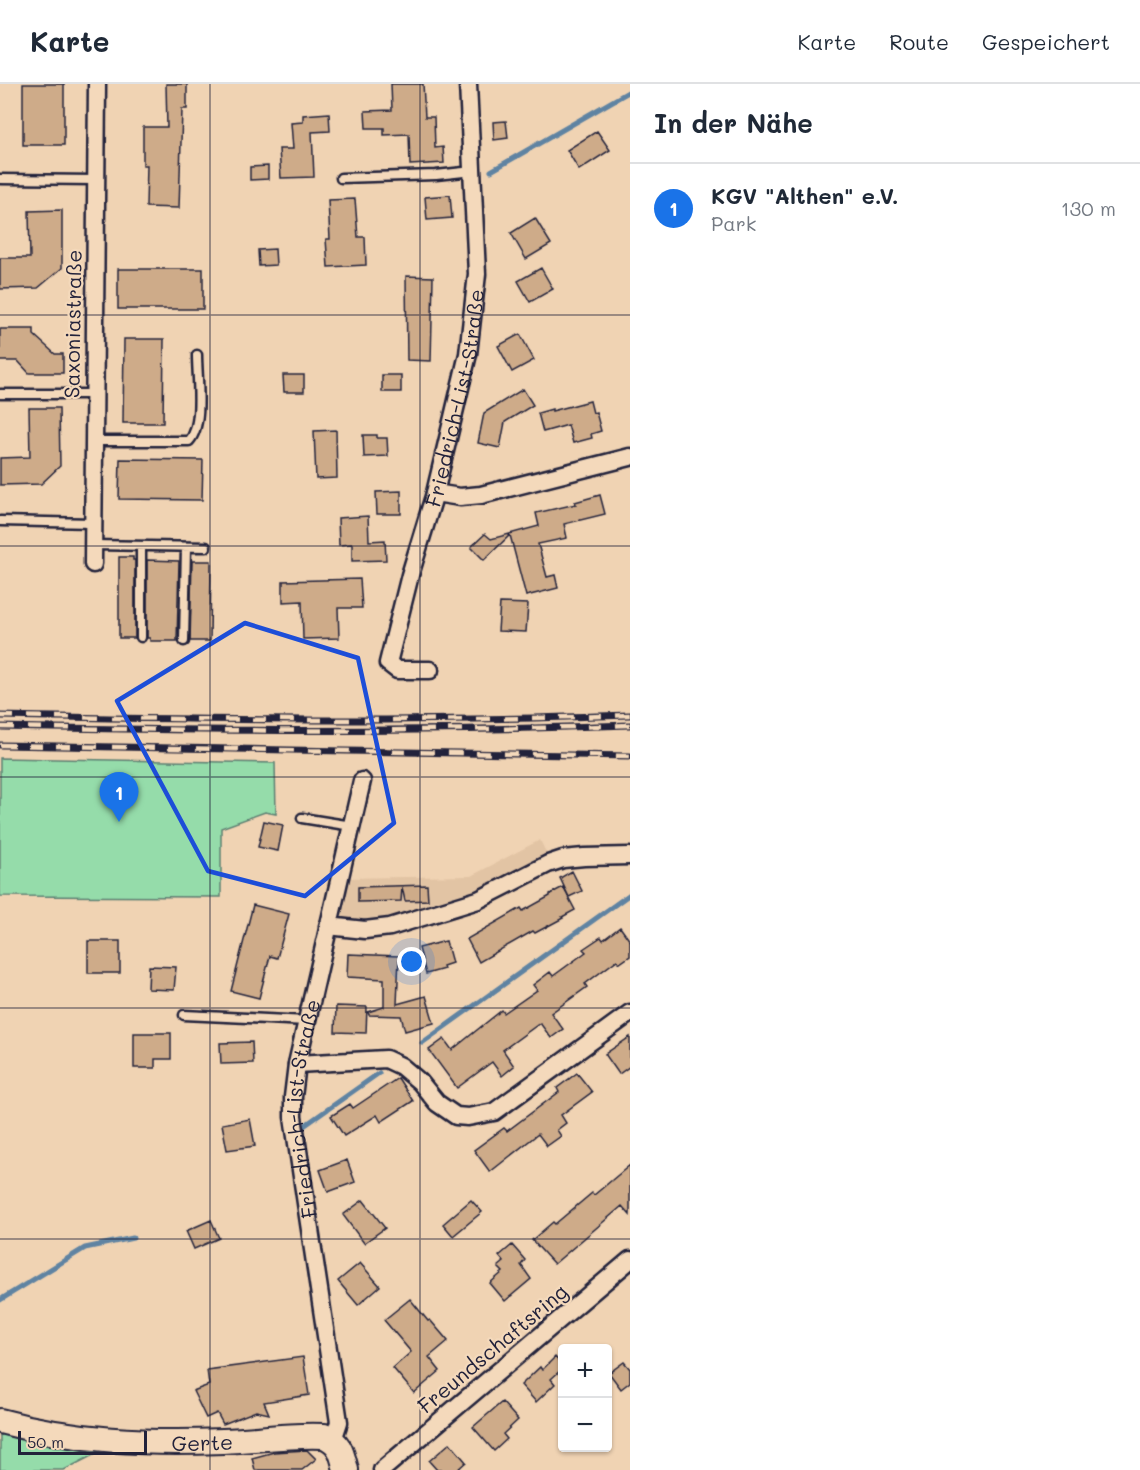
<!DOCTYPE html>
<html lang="de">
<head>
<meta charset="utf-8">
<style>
	:root { --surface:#fff; --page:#f2f2f3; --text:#1f2937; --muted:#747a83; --line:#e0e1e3; --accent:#1a73e8 }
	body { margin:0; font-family:Mali,sans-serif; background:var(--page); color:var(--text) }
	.controls { position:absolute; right:18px; bottom:18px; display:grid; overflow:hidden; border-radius:6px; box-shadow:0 2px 4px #0004 }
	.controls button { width:54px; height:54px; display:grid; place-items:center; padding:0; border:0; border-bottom:2px solid var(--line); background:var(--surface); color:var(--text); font:30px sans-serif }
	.scale { position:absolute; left:18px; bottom:15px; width:129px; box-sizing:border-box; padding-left:6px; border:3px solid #22223b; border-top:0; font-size:16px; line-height:21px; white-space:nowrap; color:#22223b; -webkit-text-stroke:4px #f4d9bb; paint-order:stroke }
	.you { position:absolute; left:412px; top:878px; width:21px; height:21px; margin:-15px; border:4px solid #fff; border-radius:50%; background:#1a73e8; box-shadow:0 0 0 9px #1a73e833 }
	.badge { display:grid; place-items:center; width:39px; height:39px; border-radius:50%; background:var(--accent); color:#fff; font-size:20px; font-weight:700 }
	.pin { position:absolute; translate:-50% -50px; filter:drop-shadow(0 2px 3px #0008) }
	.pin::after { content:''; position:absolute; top:32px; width:21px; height:18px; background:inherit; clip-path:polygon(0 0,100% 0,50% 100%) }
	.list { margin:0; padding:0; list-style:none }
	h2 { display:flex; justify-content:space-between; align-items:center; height:78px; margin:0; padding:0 24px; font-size:26px }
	h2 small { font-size:20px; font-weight:400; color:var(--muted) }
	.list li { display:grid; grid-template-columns:39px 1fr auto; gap:18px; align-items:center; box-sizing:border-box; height:90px; padding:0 24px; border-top:2px solid var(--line) }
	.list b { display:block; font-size:22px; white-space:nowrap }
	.list p { margin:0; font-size:20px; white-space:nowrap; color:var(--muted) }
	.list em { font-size:20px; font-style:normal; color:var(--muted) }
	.map { position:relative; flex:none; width:630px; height:1386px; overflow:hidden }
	header { display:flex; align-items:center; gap:36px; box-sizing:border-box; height:84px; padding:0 30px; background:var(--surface); border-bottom:2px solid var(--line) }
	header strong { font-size:28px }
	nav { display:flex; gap:33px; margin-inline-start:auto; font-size:21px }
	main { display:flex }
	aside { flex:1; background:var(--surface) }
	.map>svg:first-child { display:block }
	.built { fill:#e2c4a4 }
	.green { fill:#95dcaa; stroke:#5c7f72; stroke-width:1.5 }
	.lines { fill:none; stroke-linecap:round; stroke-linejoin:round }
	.stream { stroke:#5e83a2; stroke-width:5 }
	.building { fill:#ceab89; stroke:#22223b; stroke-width:1.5 }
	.lane-casing { stroke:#22223b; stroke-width:13 }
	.street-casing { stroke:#22223b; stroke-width:21 }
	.secondary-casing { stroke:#22223b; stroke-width:28 }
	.lane { stroke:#f4d9bb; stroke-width:8 }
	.street { stroke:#f4d9bb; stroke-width:16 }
	.secondary { stroke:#f4d9bb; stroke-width:24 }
	.rail-casing { stroke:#22223b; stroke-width:7 }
	.rail { stroke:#f4d9bb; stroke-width:4.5; stroke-dasharray:14; stroke-linecap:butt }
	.marked { fill:none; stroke:#1d4ed8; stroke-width:4.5; stroke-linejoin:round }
	.grid { fill:none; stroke:#22223b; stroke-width:1.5; stroke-opacity:0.55 }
	.labels { text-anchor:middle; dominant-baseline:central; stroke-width:4.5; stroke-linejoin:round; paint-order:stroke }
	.street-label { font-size:21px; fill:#22223b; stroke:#f4d9bb }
</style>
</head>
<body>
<header>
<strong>Karte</strong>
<nav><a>Karte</a><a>Route</a><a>Gespeichert</a></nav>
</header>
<main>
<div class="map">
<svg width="630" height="1386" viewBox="0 0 630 1386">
	<rect width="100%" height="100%" fill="#f0d3b3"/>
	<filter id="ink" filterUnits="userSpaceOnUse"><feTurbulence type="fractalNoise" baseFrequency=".0167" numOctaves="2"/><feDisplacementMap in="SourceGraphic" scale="12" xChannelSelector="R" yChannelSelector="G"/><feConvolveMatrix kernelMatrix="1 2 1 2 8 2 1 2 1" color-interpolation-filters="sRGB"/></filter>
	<g filter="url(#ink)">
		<path class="built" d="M540 756 551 779 429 832 328 842 340 794 471 792Z"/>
		<path class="green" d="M0 674 275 679 276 730 265 728 221 744V813L0 812Z
			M0 1337 121 1357 64 1386H0Z"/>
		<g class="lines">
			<path class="stream" d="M491 87 630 7
				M422 959 630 810
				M304 1042 379 989
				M0 1216 85 1164 133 1154"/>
		</g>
		<path class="building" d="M23 0H64V61H23Z
			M166 0H187V25H182L179 124 146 123 147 81H143V43H167Z
			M391 0H423L425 33H434L435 64 443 63 444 79 410 81 409 50 384 51V44H366L365 27 392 26Z
			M329 29 330 47 312 48 314 93 281 94 279 65H293L291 39 303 38V31Z
			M506 37 508 54 494 56 493 38Z
			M597 47 610 66 579 86 567 66Z
			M268 82V95L250 96V83Z
			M450 111 452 134 427 136 425 113Z
			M355 115 358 153H365L366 181 328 183 326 155H330L328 116Z
			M62 126V184L38 204 0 205V174H30L29 127Z
			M535 134 551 160 526 175 511 149Z
			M275 165 276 181 259 182 258 166Z
			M541 184 553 205 530 218 518 197Z
			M118 185H203V225H118Z
			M406 192 433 193 431 277 407 276Z
			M0 245H34V251L55 270H63V289H29L18 277H0Z
			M520 250 534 276 512 288 498 262Z
			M124 255H164L163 339H123Z
			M283 291H304V308H284Z
			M382 291H401V308H382Z
			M523 305 533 321 505 338 500 364 478 359 484 329Z
			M590 317 593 329 596 328 601 347 591 350 592 354 573 359 568 341 543 348 538 329 552 325V327Z
			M29 324H59L60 382 41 400 0 401V374L30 373Z
			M336 346 337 394 316 395 314 347Z
			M363 351H377V354H387L388 372 364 373Z
			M120 375 203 376 202 416 119 415Z
			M401 407V430H377L376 408Z
			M600 411 605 430 564 440 567 454 538 460 547 493 555 491 558 504 526 512 510 451 484 476 471 463 485 450 491 455 539 442 536 429 576 420 575 418Z
			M368 432 369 457 385 456 386 476 352 477V460L339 461 338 434Z
			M119 473H133V476H135V554H119Z
			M147 476 179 477 177 557H150V554H147Z
			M192 477H211L210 557H190Z
			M360 495 362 524H338L339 554 303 555 302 517 283 518V497Z
			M500 519 528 520 526 548 498 547Z
			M264 737 283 741 278 767 258 763Z
			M572 787 582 807 569 813 560 794Z
			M427 801 428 816 405 817 402 803 401 817 358 818V803Z
			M563 803 575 826 562 833 563 834 535 849 533 847 479 878 467 855 521 824 523 827 550 812V810Z
			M253 821 289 830 277 874 270 872 259 914 231 907Z
			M620 843 630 857V872L620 879 617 876 585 900 587 903 551 929 563 945 551 954 540 939 503 966 514 982 502 992 492 978 457 1004 429 966 444 955 452 966 502 926 504 929 537 906 533 901 550 888 553 892 586 868 583 865 601 853 603 856Z
			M88 857H120V889H88Z
			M446 857 452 879 443 882 444 885 426 890 419 864Z
			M348 870 399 872 397 920 426 912 434 939 405 947 401 932 369 931 368 928 384 923V895L347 893Z
			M149 882 176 883 174 906 148 905Z
			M336 922 367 923 366 949 335 948Z
			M134 949H171V975H155V984H134Z
			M630 953V982L619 990 605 970Z
			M252 958 253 979 221 980 220 959Z
			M577 989 592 1008 561 1031 566 1039 557 1046 561 1052 547 1062 538 1050 490 1088 474 1066 504 1044 507 1047 559 1008 557 1004Z
			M398 994 413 1017 381 1038 377 1031 344 1052 331 1032 350 1020 353 1024Z
			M250 1035 255 1062 227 1066 222 1040Z
			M347 1076 355 1098 328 1108 320 1086Z
			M630 1081V1131L622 1122 554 1180 532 1156 553 1138 555 1140 592 1109 594 1111Z
			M363 1116 385 1144 364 1159 343 1131Z
			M471 1116 482 1128 453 1152 443 1140Z
			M211 1136 219 1154 194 1165 186 1147Z
			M512 1161 525 1176 521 1181 531 1195 505 1217 490 1199 503 1188 498 1183 504 1178 499 1172Z
			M360 1179 380 1202 358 1221 338 1197Z
			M410 1215 428 1237 430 1236 448 1257 429 1273 440 1287 414 1309 393 1284 411 1268 384 1236Z
			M303 1273 309 1311 264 1318 269 1330 256 1327 223 1340 217 1329 206 1334 193 1307 209 1301 207 1286Z
			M555 1273 562 1281V1285L551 1295 555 1300 536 1318 521 1301 540 1283 542 1286Z
			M624 1278 630 1285V1298L621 1305 609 1289Z
			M502 1318 518 1336 503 1350 507 1355 494 1367 473 1343Z
			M450 1359 466 1378 457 1386H437L429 1377Z
			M307 1366 316 1375 302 1386H255L252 1374 274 1368Z"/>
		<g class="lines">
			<defs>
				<path id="lane" d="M341 94 436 91 473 87
					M0 95 96 96
					M0 310H94
					M93 357H189C204 341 197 294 197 271
					M0 437 93 439
					M93 461 206 463
					M141 553V462
					M184 557 186 463
					M302 734 352 742
					M184 931 307 937"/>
				<g id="street">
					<path d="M435 409 460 413 481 411 630 373"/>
					<path d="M93 480 97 0"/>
					<path id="s1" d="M430 586H397L388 579 410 491 435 409 468 270 477 190 468 0"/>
					<path d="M328 842 365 846 390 843 478 816 548 780 563 775 584 773 630 772"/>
					<path d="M297 980 386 975 401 982 420 998 437 1019 456 1032 468 1033 494 1028 630 929"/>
					<path id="s2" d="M333 1356 339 1338 293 1033V1013L297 980 362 697"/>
					<path d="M382 1386 630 1176"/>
				</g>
				<g id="secondary">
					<path id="s3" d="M0 1337C73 1357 148 1360 223 1357 257 1356 291 1350 324 1352 341 1359 342 1370 346 1386"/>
				</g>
			</defs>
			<use href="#lane" class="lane-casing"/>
			<use href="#street" class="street-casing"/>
			<use href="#secondary" class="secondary-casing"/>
			<use href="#lane" class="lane"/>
			<use href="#street" class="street"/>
			<use href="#secondary" class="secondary"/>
			<defs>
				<path id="rail" d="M0 632C210 636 420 639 630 631
					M0 643C210 647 420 649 630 641
					M0 661 630 672"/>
			</defs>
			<use href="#rail" class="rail-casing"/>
			<use href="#rail" class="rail"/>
		</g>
	</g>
	<path class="marked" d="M245 539 358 574 394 739 305 812 208 787 117 617Z"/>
	<path class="grid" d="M210 0V1386M420 0V1386M0 231H630M0 462H630M0 693H630M0 924H630M0 1155H630"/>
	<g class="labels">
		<g class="street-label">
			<text transform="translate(72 240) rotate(-89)">Saxoniastraße</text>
			<text stroke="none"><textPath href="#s1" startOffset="318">Friedrich-List-Straße</textPath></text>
			<text stroke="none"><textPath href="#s2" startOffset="336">Friedrich-List-Straße</textPath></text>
			<text transform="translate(492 1264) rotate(-40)">Freundschaftsring</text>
			<text stroke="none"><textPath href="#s3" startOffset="204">Gerte</textPath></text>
		</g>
	</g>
</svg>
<div class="controls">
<button>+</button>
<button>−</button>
</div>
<div class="scale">50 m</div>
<div class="you"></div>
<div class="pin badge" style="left:119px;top:738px">1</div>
</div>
<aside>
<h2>In der Nähe<small></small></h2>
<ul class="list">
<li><span class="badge">1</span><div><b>KGV &quot;Althen&quot; e.V.</b><p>Park</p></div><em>130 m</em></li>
</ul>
</aside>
</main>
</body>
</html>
